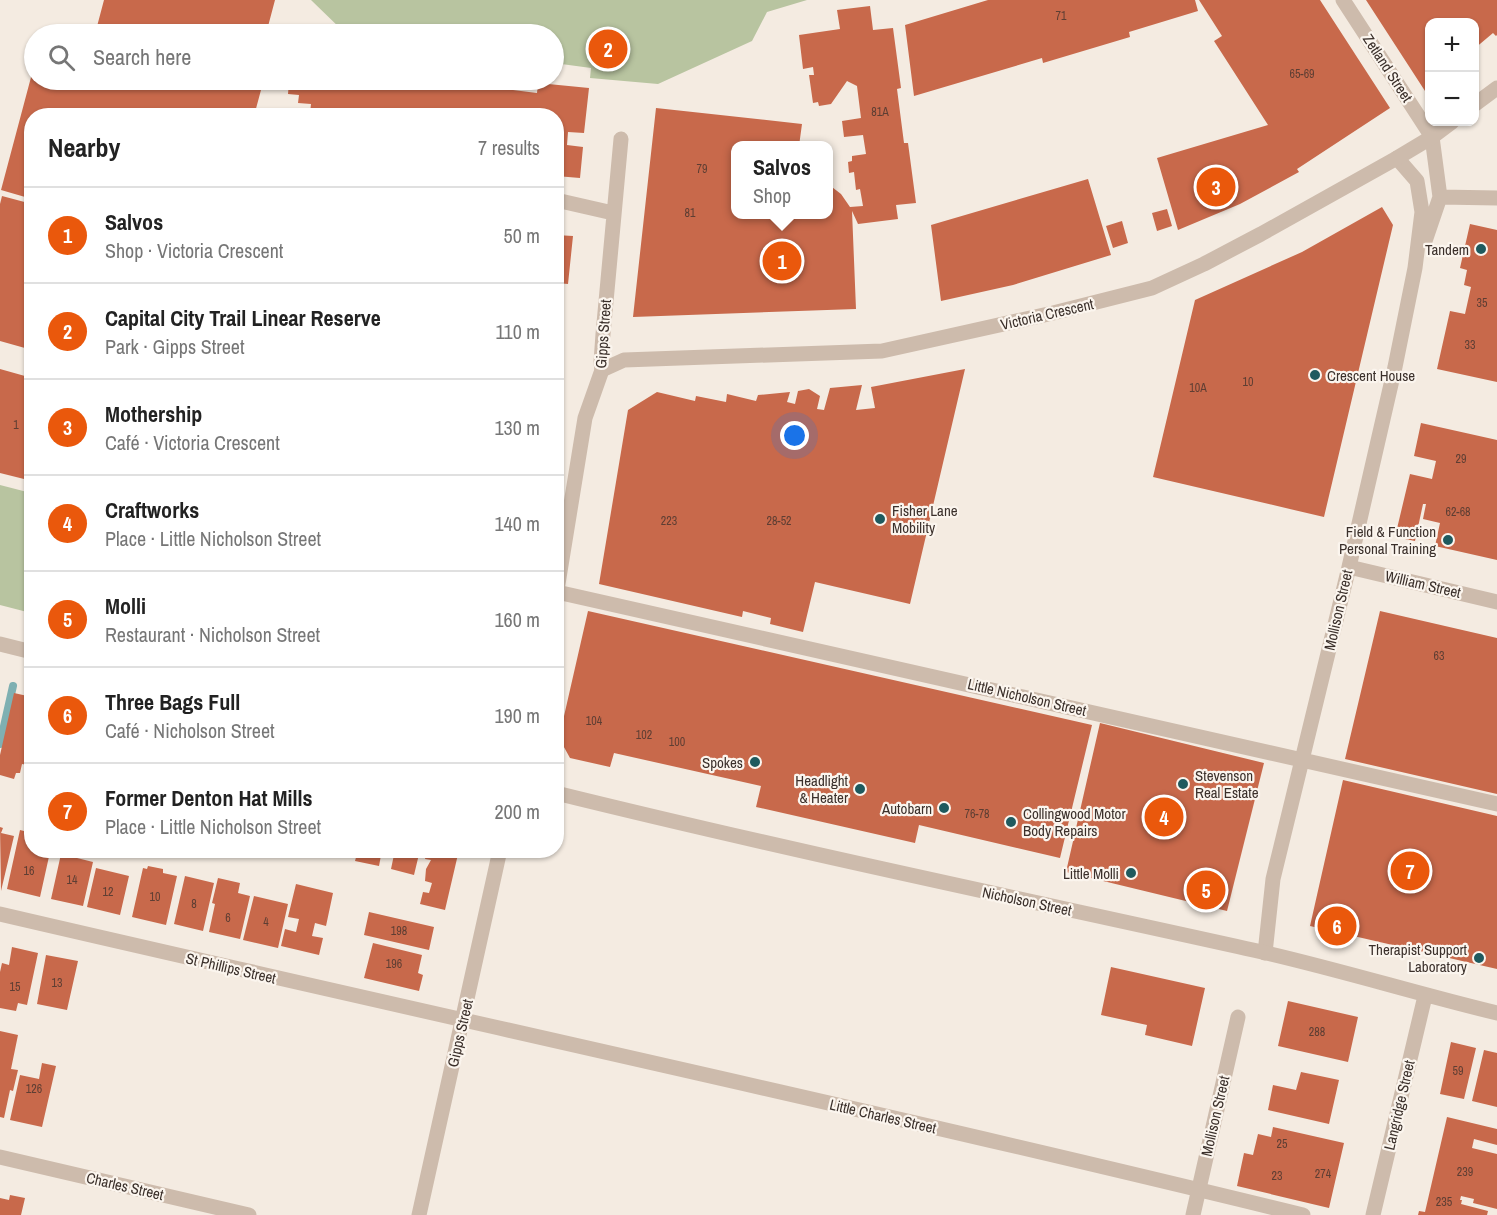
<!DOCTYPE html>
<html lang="en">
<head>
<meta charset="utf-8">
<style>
	:root { --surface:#fff; --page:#f2f2f2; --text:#222; --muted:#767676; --line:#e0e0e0; --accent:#ea580c }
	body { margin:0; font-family:"Archivo Narrow",sans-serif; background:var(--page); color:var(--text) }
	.controls { position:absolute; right:18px; top:18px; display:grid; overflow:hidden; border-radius:12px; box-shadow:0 2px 4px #0004 }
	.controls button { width:54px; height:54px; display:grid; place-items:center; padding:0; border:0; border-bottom:2px solid var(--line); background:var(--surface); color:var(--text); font:30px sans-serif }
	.you { position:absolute; left:795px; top:436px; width:21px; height:21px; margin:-15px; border:4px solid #fff; border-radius:50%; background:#1a73e8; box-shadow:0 0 0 9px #1a73e833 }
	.badge { display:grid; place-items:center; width:39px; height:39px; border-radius:50%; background:var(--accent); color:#fff; font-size:20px; font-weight:700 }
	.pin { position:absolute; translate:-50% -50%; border:3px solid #fff; box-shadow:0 2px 6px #0006 }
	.popup { position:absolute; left:731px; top:141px; width:102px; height:78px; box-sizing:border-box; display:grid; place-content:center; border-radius:12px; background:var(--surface); filter:drop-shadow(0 2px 4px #0005); font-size:20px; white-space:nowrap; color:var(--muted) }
	.popup b { font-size:22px; color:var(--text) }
	.popup::after { content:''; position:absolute; left:50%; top:100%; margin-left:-12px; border:12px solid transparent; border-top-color:var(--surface) }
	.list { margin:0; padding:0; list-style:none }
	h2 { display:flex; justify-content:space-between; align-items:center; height:78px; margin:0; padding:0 24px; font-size:26px }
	h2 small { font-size:20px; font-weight:400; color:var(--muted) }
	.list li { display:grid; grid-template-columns:39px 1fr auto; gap:18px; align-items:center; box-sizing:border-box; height:96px; padding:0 24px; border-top:2px solid var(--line) }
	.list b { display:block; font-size:22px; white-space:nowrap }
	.list p { margin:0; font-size:20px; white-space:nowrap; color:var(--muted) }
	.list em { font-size:20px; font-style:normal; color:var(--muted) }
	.icon { flex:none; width:33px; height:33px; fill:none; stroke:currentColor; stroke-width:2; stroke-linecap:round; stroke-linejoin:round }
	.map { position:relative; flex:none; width:1497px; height:1215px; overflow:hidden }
	.search { position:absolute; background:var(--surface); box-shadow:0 2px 4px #0004; left:24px; top:24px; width:540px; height:66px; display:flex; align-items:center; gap:15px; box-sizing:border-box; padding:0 21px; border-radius:33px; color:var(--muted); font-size:22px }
	.panel { position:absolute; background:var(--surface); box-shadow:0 2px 4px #0004; left:24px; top:108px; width:540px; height:750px; border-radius:24px }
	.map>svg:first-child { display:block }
	.green { fill:#b8c4a0 }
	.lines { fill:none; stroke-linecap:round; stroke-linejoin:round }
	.stream { stroke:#7fb0b2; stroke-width:8 }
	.building { fill:#c8694b }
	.minor { stroke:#cdbbac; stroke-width:15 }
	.tertiary { stroke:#cdbbac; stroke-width:15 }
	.poi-dot { fill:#1f5a5e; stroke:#fbf5ee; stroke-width:2 }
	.labels { text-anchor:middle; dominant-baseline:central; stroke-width:4.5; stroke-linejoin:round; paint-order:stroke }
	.number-label { font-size:12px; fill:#5e3e33 }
	.street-label { font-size:15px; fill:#3b302b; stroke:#fbf5ee }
	.poi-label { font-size:15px; fill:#3b302b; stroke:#fbf5ee; text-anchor:end }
</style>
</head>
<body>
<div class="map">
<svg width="1497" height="1215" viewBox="0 0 1497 1215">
	<rect width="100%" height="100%" fill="#f4ebe1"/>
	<path class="green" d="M311 0H807L767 12 752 41 658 84 590 78 591 68 554 63V34H358L345 33Z
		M0 485 31 493V613L0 605Z"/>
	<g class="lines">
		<path class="stream" d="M0 744 13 686"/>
	</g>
	<path class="building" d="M104 0H275L266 34H95Z
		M988 0H1195L1198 11 1129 32 1130 37 1043 63 1042 58 914 96 905 25Z
		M1199 0H1320L1390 108 1297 169 1299 172 1240 204 1178 230 1157 158 1268 125 1214 41 1222 36Z
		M1366 0H1497V35L1496 36 1493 33 1474 49V22H1430V87L1425 91Z
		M870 6 873 30 893 28 901 88 897 89 904 143H908L916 203 896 205 898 219 858 224 852 211 856 309 633 317 656 108 802 124 799 146H735V214H828V184L841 194 850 207 863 206 860 189 856 190 854 172 849 173 848 162 852 161V156L866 154 863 135 844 137 842 121 861 118 857 86 847 81 831 104 819 106 818 102 813 103 809 75H814L813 67 803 69 799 35 840 29 837 10Z
		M34 66V80H254L252 87 261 90 254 116H32V199L1 190Z
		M280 80H514L513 90 537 93 538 83 589 88 584 133 568 132 567 145 583 147 580 178 556 176V116H318V114L310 113 311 104 298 103 299 95 288 94 289 82 279 81Z
		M1088 179 1111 255 1013 285 941 301 931 225Z
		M2 196 32 204V350L0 341V204Z
		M1382 207 1393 225 1324 517 1153 477 1195 300 1302 252Z
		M1167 209 1172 226 1157 231 1152 213Z
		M1122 221 1128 243 1113 248 1106 226Z
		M1470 224 1497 230V382L1437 369 1450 311 1465 314 1471 287 1464 285 1467 270 1460 268Z
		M556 235 573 236 568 284 556 283Z
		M0 369 32 378V481L0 473Z
		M965 369 910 604 815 582 803 632 770 624 771 618 743 611 742 617 599 584 628 410 657 392 695 401 696 396 726 402 727 394 756 401 758 395 790 392 787 402 795 404 798 391 809 389 820 396 817 409 824 410 830 388 862 385 856 410 875 408 871 387Z
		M1421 423 1497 440V560L1435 546 1440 523 1423 519 1426 504H1423L1415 541 1395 537 1410 474 1432 479 1436 461 1414 456Z
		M588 611 1092 725 1060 858 919 825 915 843 756 807 761 786 614 753 610 767 570 758 559 738Z
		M1380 611 1497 638V794L1345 759Z
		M14 693 32 697V710L28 726 32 727V766L22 764 20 773H16L14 779 0 775V755Z
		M1100 723 1264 763 1227 911 1066 872Z
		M1343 780 1497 816V969L1310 926Z
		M0 827 3 828 1 833 14 836 1 891Z
		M20 830 32 833 30 847 32 850 50 852 40 897 7 889Z
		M274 850H305L303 858Z
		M358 850H382L379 866 355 861Z
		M395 850H420L414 875 391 869Z
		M427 850H459L445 910 420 904 423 892 429 893 432 883 425 881 426 869 431 860 425 859Z
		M61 854 93 862 83 906 51 899Z
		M148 866 163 869V873L177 876 166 925 132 917 143 868 147 869Z
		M96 868 129 876 120 915 87 907Z
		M185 876 214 883 203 931 174 924Z
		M218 878 240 883 238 893 250 896 240 939 209 932 215 904 212 903Z
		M296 884 333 893 326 926 315 923 312 936 323 938 319 955 281 946 285 929 296 932 299 919 288 917Z
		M254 896 288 904 278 948 243 940Z
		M369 912 434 927 429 950 364 935Z
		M373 943 422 955 418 973 423 975 419 991 364 978Z
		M12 947 38 953 27 1005 18 1003 16 1011 0 1008V972L2 963 9 965Z
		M46 955 78 961 67 1010 37 1004Z
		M1111 967 1205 988 1192 1046 1145 1035 1147 1025 1101 1015Z
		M1288 1001 1358 1017 1348 1062 1278 1046Z
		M0 1031 18 1035 11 1069 18 1070 13 1091 10 1090 4 1118 0 1117Z
		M1451 1042 1476 1048 1464 1099 1440 1094Z
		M1484 1050 1497 1053V1107L1472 1101Z
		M42 1063 56 1066 42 1127 10 1120 20 1075 39 1079Z
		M1301 1072 1339 1080 1329 1124 1268 1110 1273 1085 1296 1090Z
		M1447 1117 1497 1129V1145L1474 1139 1472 1148 1497 1154V1209L1473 1203 1474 1199 1461 1196 1460 1200H1462L1461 1204 1488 1211 1487 1215H1418L1419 1211 1425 1212Z
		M1273 1127 1344 1143 1329 1208 1237 1186 1244 1153 1253 1155 1258 1134 1271 1137Z
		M10 1195 25 1198 21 1215H0V1198L9 1200Z"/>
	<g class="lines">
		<path class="minor" d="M1343 0 1432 137 1440 197 1425 241
			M1440 197 1497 198
			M556 200 613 213
			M602 370 601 362 603 334 621 139
			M1349 567 1497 602
			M557 592 1497 804
			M0 914C434 1015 870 1109 1303 1215
			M1265 953 1273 879 1349 567 1395 367 1415 268 1422 212 1417 181 1397 158
			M0 1157 249 1215
			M1193 1215 1238 1017"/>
		<path class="tertiary" d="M1474 105 1497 88
			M556 596 585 418 602 370 624 360 882 351 1053 313 1152 288 1204 264 1261 234 1397 158 1432 137 1452 122
			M0 644 32 652
			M556 793C791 851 1027 900 1262 952 1341 970 1418 994 1497 1013
			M419 1215 500 850
			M1373 1215 1425 996"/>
	</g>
	<g class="poi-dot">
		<circle cx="1481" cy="249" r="6"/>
		<circle cx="1315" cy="375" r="6"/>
		<circle cx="880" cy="519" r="6"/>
		<circle cx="1448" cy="540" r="6"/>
		<circle cx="755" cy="762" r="6"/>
		<circle cx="1183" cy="784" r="6"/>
		<circle cx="860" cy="789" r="6"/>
		<circle cx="944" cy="808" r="6"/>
		<circle cx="1011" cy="822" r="6"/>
		<circle cx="1131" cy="873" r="6"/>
		<circle cx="1479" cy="958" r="6"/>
	</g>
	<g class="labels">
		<g class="number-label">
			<text x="1061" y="16">71</text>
			<text x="1302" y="74">65-69</text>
			<text x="880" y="112">81A</text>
			<text x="702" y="169">79</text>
			<text x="690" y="213">81</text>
			<text x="1482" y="303">35</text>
			<text x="1470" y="345">33</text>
			<text x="1248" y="382">10</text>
			<text x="1198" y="388">10A</text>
			<text x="16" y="425">1</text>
			<text x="1461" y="459">29</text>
			<text x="1458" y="512">62-68</text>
			<text x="669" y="521">223</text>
			<text x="779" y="521">28-52</text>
			<text x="1439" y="656">63</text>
			<text x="594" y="721">104</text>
			<text x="644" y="735">102</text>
			<text x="677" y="742">100</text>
			<text x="977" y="814">76-78</text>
			<text x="29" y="871">16</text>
			<text x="72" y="880">14</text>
			<text x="108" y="892">12</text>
			<text x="155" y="897">10</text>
			<text x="194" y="904">8</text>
			<text x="228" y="918">6</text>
			<text x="266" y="922">4</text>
			<text x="399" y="931">198</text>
			<text x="394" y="964">196</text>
			<text x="57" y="983">13</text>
			<text x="15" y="987">15</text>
			<text x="1317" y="1032">288</text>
			<text x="1458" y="1071">59</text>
			<text x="34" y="1089">126</text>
			<text x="1282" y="1144">25</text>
			<text x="1465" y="1172">239</text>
			<text x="1323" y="1174">274</text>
			<text x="1277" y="1176">23</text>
			<text x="1444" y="1202">235</text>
		</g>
		<g class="street-label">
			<text transform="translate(1388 68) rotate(57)">Zetland Street</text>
			<text transform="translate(1047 314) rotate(-13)">Victoria Crescent</text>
			<text transform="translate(603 334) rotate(-86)">Gipps Street</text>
			<text transform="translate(1423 584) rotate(13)">William Street</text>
			<text transform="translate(1338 610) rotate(-77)">Mollison Street</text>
			<text transform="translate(1027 697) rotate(13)">Little Nicholson Street</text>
			<text transform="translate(1027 901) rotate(12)">Nicholson Street</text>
			<text transform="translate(231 968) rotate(13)">St Phillips Street</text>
			<text transform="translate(460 1033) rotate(-77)">Gipps Street</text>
			<text transform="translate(1399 1105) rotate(-77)">Langridge Street</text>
			<text transform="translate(883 1116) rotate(13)">Little Charles Street</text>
			<text transform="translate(1215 1116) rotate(-77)">Mollison Street</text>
			<text transform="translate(125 1186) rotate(13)">Charles Street</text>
		</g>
		<g class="poi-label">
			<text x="1469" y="249">Tandem</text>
			<text x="1327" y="375" text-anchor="start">Crescent House</text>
			<text x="892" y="510" text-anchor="start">Fisher Lane<tspan x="892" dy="17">Mobility</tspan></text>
			<text x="1436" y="531">Field &amp; Function<tspan x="1436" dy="17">Personal Training</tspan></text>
			<text x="743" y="762">Spokes</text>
			<text x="1195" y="775" text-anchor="start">Stevenson<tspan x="1195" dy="17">Real Estate</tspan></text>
			<text x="848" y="780">Headlight<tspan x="848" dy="17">&amp; Heater</tspan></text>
			<text x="932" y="808">Autobarn</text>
			<text x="1023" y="813" text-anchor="start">Collingwood Motor<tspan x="1023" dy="17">Body Repairs</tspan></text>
			<text x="1119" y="873">Little Molli</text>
			<text x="1467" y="949">Therapist Support<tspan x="1467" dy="17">Laboratory</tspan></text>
		</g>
	</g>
</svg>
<div class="controls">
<button>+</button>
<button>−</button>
</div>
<div class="you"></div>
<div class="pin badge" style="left:782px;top:261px">1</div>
<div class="popup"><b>Salvos</b>Shop</div>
<div class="pin badge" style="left:608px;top:49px">2</div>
<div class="pin badge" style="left:1216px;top:187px">3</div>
<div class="pin badge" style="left:1164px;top:817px">4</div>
<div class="pin badge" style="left:1206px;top:890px">5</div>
<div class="pin badge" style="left:1337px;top:926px">6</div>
<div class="pin badge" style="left:1410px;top:871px">7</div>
<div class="search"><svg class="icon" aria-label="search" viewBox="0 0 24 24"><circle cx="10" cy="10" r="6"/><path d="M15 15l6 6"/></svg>Search here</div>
<section class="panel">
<h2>Nearby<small>7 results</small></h2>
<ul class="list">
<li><span class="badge">1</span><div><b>Salvos</b><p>Shop · Victoria Crescent</p></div><em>50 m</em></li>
<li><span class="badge">2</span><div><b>Capital City Trail Linear Reserve</b><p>Park · Gipps Street</p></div><em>110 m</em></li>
<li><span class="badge">3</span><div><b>Mothership</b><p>Café · Victoria Crescent</p></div><em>130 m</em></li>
<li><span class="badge">4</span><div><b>Craftworks</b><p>Place · Little Nicholson Street</p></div><em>140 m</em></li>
<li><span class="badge">5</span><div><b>Molli</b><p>Restaurant · Nicholson Street</p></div><em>160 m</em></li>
<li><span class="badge">6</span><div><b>Three Bags Full</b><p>Café · Nicholson Street</p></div><em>190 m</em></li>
<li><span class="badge">7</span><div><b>Former Denton Hat Mills</b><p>Place · Little Nicholson Street</p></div><em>200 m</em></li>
</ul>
</section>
</div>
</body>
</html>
